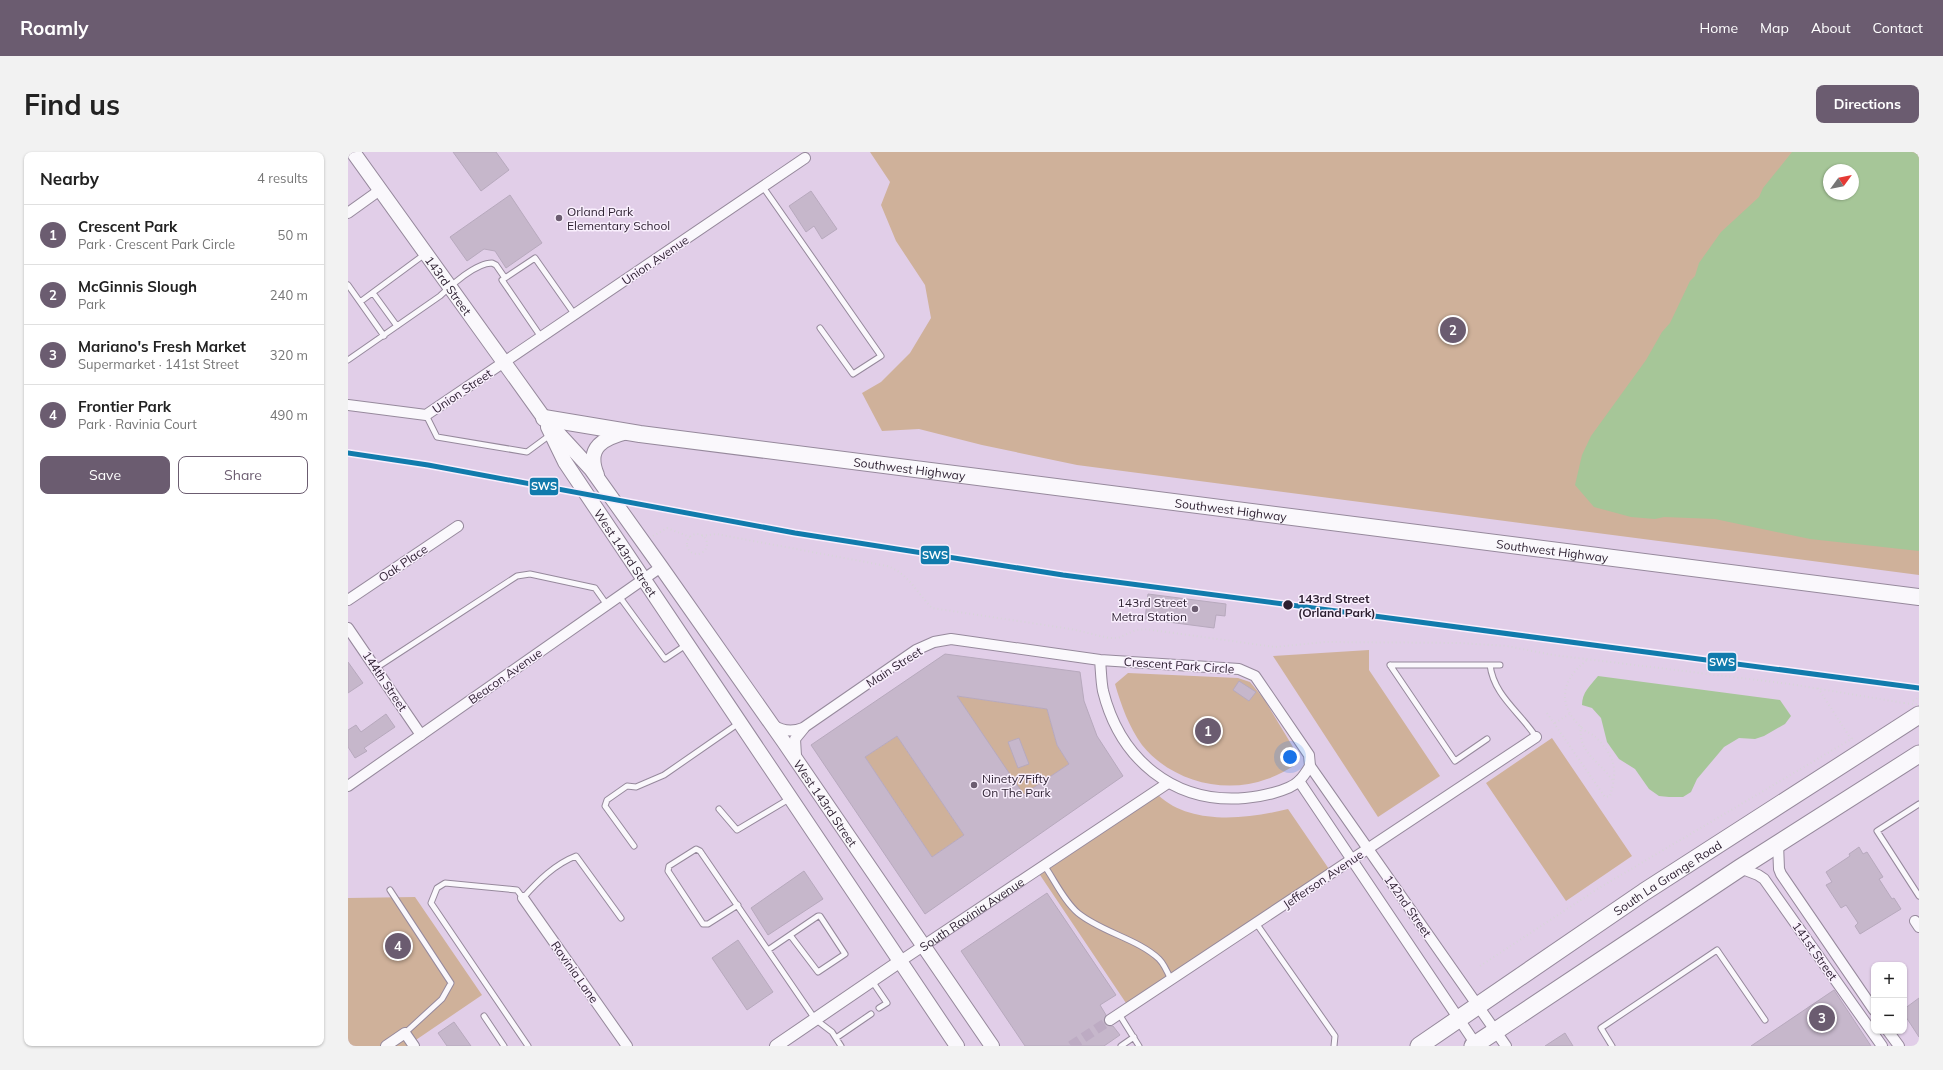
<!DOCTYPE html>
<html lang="en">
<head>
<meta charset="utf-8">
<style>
	:root { --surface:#fff; --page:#f2f2f2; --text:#222; --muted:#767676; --line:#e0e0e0; --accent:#6b5c70 }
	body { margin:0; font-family:Mulish,sans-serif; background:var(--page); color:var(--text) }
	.controls { position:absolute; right:12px; bottom:12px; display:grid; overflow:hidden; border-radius:8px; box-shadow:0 1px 3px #0004 }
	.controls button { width:36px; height:36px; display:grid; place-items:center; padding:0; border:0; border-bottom:1px solid var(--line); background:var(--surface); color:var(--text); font:20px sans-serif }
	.compass { position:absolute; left:1475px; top:12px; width:36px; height:36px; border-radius:50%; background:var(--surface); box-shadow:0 1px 3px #0004; rotate:57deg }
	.you { position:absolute; left:942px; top:605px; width:14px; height:14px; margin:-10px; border:3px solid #fff; border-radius:50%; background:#1a73e8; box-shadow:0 0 0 6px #1a73e833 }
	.badge { display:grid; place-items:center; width:26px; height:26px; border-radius:50%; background:var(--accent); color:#fff; font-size:13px; font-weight:700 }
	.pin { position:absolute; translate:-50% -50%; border:2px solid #fff; box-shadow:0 1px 4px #0006 }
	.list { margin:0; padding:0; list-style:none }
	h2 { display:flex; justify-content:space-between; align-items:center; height:52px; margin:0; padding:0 16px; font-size:17px }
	h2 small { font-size:13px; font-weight:400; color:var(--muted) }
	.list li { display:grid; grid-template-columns:26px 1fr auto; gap:12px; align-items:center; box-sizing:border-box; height:60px; padding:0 16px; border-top:1px solid var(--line) }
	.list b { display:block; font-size:15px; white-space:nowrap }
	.list p { margin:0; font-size:13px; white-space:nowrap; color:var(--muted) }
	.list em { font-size:13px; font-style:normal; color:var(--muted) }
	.actions { display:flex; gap:8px; padding:12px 16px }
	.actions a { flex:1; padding:9px 0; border:1px solid var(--accent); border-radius:8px; text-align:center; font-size:14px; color:var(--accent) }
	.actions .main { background:var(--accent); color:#fff }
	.map { position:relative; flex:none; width:1571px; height:894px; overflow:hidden; border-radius:8px }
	header { display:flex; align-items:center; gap:24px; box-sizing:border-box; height:56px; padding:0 20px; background:var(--accent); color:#fff }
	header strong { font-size:19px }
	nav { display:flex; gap:22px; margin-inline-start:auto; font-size:14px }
	.intro { display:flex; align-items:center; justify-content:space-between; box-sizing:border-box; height:96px; padding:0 24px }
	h1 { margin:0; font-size:28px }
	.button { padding:10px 18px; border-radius:8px; background:var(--accent); color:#fff; font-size:14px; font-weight:700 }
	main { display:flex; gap:24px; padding:0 24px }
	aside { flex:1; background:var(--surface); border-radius:8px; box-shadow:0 1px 3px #0004 }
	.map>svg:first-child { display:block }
	.green { fill:#cfb19a; fill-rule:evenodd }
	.water { fill:#a6c698; fill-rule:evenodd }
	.building { fill:#c6b7cb; stroke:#b7a9bd; fill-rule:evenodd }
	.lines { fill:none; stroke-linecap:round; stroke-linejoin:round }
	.minor-tunnel { stroke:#bdabc3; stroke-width:10; stroke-dasharray:10 5; stroke-linecap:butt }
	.service-casing { stroke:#96899c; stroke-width:7 }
	.minor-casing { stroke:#96899c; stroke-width:12 }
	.tertiary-casing { stroke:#96899c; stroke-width:14 }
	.secondary-casing { stroke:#96899c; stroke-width:16 }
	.primary-casing { stroke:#96899c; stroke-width:18 }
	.trunk-casing { stroke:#96899c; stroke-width:19 }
	.path { stroke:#d9d4db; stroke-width:2; stroke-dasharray:1 3; stroke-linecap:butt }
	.service { stroke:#faf8fc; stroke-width:5 }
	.minor { stroke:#faf8fc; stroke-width:10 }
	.tertiary { stroke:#faf8fc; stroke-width:12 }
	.secondary { stroke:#faf8fc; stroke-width:14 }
	.primary { stroke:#faf8fc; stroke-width:16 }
	.trunk { stroke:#faf8fc; stroke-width:17 }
	.path-bridge { stroke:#d9d4db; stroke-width:2; stroke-dasharray:1 3; stroke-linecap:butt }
	.rail-1-casing { stroke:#f9effd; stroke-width:8 }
	.rail-1 { stroke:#117bac; stroke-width:5 }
	.poi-dot { fill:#6b5c70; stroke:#f9effd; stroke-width:1.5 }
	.stop-dot { fill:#2c1f30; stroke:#f9effd; stroke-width:1.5 }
	.labels { text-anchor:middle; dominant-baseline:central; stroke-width:3; stroke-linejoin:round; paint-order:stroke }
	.poi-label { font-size:12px; fill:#2c1f30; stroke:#f9effd; text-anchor:start }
	.street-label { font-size:12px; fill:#2c1f30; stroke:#f9effd }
	.stop-label { font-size:12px; font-weight:bold; fill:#2c1f30; stroke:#f9effd; text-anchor:start }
	.line-badge { stroke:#f9effd; stroke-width:1.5 }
	.badge-label { font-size:11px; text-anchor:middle; font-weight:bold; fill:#fff }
</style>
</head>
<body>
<header>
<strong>Roamly</strong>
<nav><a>Home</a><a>Map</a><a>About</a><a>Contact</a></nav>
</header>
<div class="intro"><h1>Find us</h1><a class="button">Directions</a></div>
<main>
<aside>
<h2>Nearby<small>4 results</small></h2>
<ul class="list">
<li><span class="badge">1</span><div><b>Crescent Park</b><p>Park · Crescent Park Circle</p></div><em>50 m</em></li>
<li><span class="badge">2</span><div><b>McGinnis Slough</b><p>Park</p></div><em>240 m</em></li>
<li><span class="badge">3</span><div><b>Mariano's Fresh Market</b><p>Supermarket · 141st Street</p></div><em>320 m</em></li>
<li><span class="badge">4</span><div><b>Frontier Park</b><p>Park · Ravinia Court</p></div><em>490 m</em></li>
</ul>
<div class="actions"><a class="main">Save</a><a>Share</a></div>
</aside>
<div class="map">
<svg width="1571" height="894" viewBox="0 0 1571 894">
	<rect width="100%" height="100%" fill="#e1cee8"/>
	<path class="green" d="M522 0H1571V423L729 313 634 293 571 277 534 279 514 241 533 230 562 201 583 166 577 133 548 89 533 53 542 30ZM1481 18H1505V42H1481Z
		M1021 498V518L1092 624 1030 665 925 504Z
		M780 521 890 526 902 530 916 547 948 600 946 614C938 618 929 624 919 627 876 643 823 629 794 593 781 575 773 553 767 532Z
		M609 544 699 557 709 593 721 612 675 643Z
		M549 584 616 683 584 705 517 605Z
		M1204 586 1284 704 1218 749 1138 631Z
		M810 643C843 674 900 667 940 657L983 720 780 854 692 723Z
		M67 745 134 843 59 894H0V746Z"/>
	<path class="water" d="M1444 0H1571V399L1462 387 1367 367 1316 365 1307 367 1283 365 1246 355 1227 333 1234 303 1243 284 1298 208 1314 180 1322 171 1342 129 1347 124 1351 111 1373 80 1411 45 1415 36ZM1481 18H1505V42H1481Z
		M1250 524 1432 548 1443 564 1437 572 1416 584 1407 587 1391 586 1376 595 1349 627 1343 640 1335 645H1321L1311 644 1301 637 1287 617 1271 607 1259 590 1253 566 1244 556 1234 553C1234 540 1242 534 1250 524Z"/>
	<path class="building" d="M105 0H148L161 18 133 39Z
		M463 39 489 77 474 87 466 74 458 80 441 54Z
		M162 43 194 91 158 116 147 99 136 97 119 109 102 85Z
		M800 442 878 452 877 464 868 463 866 476 797 467Z
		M597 502 732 520 736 549 749 584 775 624 577 762 463 593ZM609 544 699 557 709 593 721 612 679 640 681 645 678 646ZM549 584 616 683 584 705 517 605Z
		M0 510 15 531 0 541Z
		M891 529 908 540 901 549 885 538Z
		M38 562 47 575 16 596 19 599 7 606 0 595V578L8 573 13 580Z
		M671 586 681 612 670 616 660 590Z
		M1511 695 1515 702 1519 700 1535 725 1531 727 1544 747 1546 746 1553 757 1512 782 1507 774 1510 771 1498 753 1493 756 1478 733 1484 730 1478 720 1502 704 1501 702Z
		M456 719 475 747 420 783 403 756Z
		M699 741 768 843 752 853 758 863 756 868 757 872 762 874H765L772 883 756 894H677L613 799Z
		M390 788 425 840 399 858 364 806Z
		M1486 838 1523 894H1403Z
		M1571 846V885L1556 862V857Z
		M106 870 123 894H99L90 881Z
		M1217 881 1225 894H1197Z"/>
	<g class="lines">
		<path class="minor-tunnel" d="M723 894 762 868"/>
		<defs>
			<path id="service" d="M415 35 533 204 505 222 472 176
				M0 133 36 184
				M25 141 49 174
				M12 150 77 102
				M193 185 154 128 187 106 227 163
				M0 208 92 144C103 133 128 111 144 111L148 113 157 126
				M78 263 89 285 179 300 202 283
				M271 444 317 507 338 493
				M1042 513 1107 609 1139 587
				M1042 513H1152
				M1142 513C1146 544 1172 560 1188 585
				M28 516 169 424 182 422 247 436 259 453
				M1571 652 1529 679 1571 744
				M371 657 389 678 441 647
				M286 694 257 654 259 648 279 634 288 635 316 623 391 571
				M696 713C707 729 716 749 730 761 753 780 790 787 811 807 816 812 820 821 823 828
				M42 738 103 831 94 847 57 881
				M390 753 360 772H355L320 719 321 714 348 697 352 699 467 867 484 880 493 894
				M908 771 987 884 986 894
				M420 798 470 764H472L497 802 470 820 442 783
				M524 829 539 851 531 856
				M771 862 791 894
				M136 864 156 894
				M488 886 523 862
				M180 894 83 751 89 736 97 731 169 738 175 746C190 729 207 712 228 704L273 766
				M773 894 786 885
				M1264 894 1253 876 1369 798 1417 868"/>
			<g id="minor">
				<path d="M0 61 32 38"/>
				<path d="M0 253 78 263 457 6"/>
				<path d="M0 448 110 374"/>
				<path d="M0 476 73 583"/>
				<path d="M425 573C434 579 445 580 455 576L568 498 586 490 603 487 752 508 891 517 907 524 961 603 962 614C959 619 955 625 951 629 941 639 911 645 897 646 825 652 772 607 755 539 753 529 753 518 752 508"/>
				<path d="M448 604 447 587 456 576"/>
				<path d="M962 614 1158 894"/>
				<path d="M951 629 1129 894"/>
				<path d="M0 634 313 415"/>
				<path d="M1430 692 1431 717 1433 722 1526 858"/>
				<path d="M1392 716 1410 723 1416 727 1534 894"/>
				<path d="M175 746 279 894"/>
				<path d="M1567 769 1571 775"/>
				<path id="s1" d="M551 810 820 631"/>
				<path d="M762 868 1188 585"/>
				<path d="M1540 879 1551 894"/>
				<path d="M38 894 57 881 66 894"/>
			</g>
			<path id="tertiary" d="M428 894 551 810"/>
			<g id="secondary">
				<path id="s2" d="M5 0 196 266 243 317 313 415 436 590 644 894"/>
				<path id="s3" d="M200 275 217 310 609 894"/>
				<path d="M249 323C237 295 256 286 279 280"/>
			</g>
			<g id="primary">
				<path id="s4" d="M196 266 292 282 1571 445"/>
			</g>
			<g id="trunk">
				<path id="s5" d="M1071 894 1296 740 1571 563"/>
				<path d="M1125 894 1392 716 1571 602"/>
			</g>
		</defs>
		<use href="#service" class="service-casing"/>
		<use href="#minor" class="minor-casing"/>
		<use href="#tertiary" class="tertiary-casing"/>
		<use href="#secondary" class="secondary-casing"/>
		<use href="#primary" class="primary-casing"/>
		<use href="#trunk" class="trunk-casing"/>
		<path class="path" d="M339 392a10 10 0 1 1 20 0a10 10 0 1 1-20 0Z
			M305 384 319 376 342 385
			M354 384 368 382 539 414C560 421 569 441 584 456L723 477 761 486H770L788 478 797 477 927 495 977 490 1112 491 1159 494 1205 503 1442 532 1556 551
			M1470 536 1503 587
			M1565 549 1571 545
			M1199 561 1257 645 1262 644C1265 634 1268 621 1265 611 1263 602 1253 589 1245 583 1242 581 1238 580 1235 577 1208 553 1213 528 1239 508
			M1207 571 1223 561
			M1233 574C1229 601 1253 610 1265 629
			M1132 814 1251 736 1505 586"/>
		<use href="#service" class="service"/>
		<use href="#minor" class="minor"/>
		<use href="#tertiary" class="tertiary"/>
		<use href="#secondary" class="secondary"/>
		<use href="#primary" class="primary"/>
		<use href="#trunk" class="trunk"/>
		<path class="path-bridge" d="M1556 551 1571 553"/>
		<defs>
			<path id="rail-1" d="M0 301 80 313 447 381 715 423 1571 536"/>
		</defs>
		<use href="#rail-1" class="rail-1-casing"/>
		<use href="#rail-1" class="rail-1"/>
	</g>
	<g class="poi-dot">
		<circle cx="211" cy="66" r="4"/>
		<circle cx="847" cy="457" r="4"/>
		<circle cx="626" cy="633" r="4"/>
	</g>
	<circle class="stop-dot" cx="940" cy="453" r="5.5"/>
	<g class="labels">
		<g class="poi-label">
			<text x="219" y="59">Orland Park<tspan x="219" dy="14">Elementary School</tspan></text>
			<text x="839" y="450" text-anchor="end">143rd Street<tspan x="839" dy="14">Metra Station</tspan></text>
			<text x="634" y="626">Ninety7Fifty<tspan x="634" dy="14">On The Park</tspan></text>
		</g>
		<g class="street-label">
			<text transform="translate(307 108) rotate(-34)">Union Avenue</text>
			<text stroke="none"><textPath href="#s2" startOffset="164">143rd Street</textPath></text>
			<text transform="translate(114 239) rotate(-34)">Union Street</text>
			<text stroke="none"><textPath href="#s4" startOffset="369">Southwest Highway</textPath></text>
			<text stroke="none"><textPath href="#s4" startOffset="693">Southwest Highway</textPath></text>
			<text stroke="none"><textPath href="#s4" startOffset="1017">Southwest Highway</textPath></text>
			<text stroke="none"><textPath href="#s3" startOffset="148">West 143rd Street</textPath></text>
			<text transform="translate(55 411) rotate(-34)">Oak Place</text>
			<text transform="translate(831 513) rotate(4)">Crescent Park Circle</text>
			<text transform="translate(546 515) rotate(-33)">Main Street</text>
			<text transform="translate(157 524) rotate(-35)">Beacon Avenue</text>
			<text transform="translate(37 529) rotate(56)">144th Street</text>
			<text stroke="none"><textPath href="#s2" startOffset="805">West 143rd Street</textPath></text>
			<text stroke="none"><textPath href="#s5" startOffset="300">South La Grange Road</textPath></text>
			<text transform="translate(975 727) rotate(-34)">Jefferson Avenue</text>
			<text transform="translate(1060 754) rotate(55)">142nd Street</text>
			<text stroke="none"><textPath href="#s1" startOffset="87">South Ravinia Avenue</textPath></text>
			<text transform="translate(1467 799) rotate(55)">141st Street</text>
			<text transform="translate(227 820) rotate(55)">Ravinia Lane</text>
		</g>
		<g class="stop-label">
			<text x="950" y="446">143rd Street<tspan x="950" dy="14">(Orland Park)</tspan></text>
		</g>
	</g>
	<g class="line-badge">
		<rect x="181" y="325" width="30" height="19" rx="4" fill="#117bac"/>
		<rect x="572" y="393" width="30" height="20" rx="4" fill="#117bac"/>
		<rect x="1359" y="500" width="30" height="20" rx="4" fill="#117bac"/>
	</g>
	<g class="badge-label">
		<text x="196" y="338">SWS</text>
		<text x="587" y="407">SWS</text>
		<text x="1374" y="514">SWS</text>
	</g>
</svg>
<div class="controls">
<button>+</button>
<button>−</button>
</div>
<svg class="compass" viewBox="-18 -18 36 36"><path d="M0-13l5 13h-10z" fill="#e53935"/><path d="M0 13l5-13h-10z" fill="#767676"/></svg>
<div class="you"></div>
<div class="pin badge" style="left:860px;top:579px">1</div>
<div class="pin badge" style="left:1105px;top:178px">2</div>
<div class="pin badge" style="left:1474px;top:866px">3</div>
<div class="pin badge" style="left:50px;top:794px">4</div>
</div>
</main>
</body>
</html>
